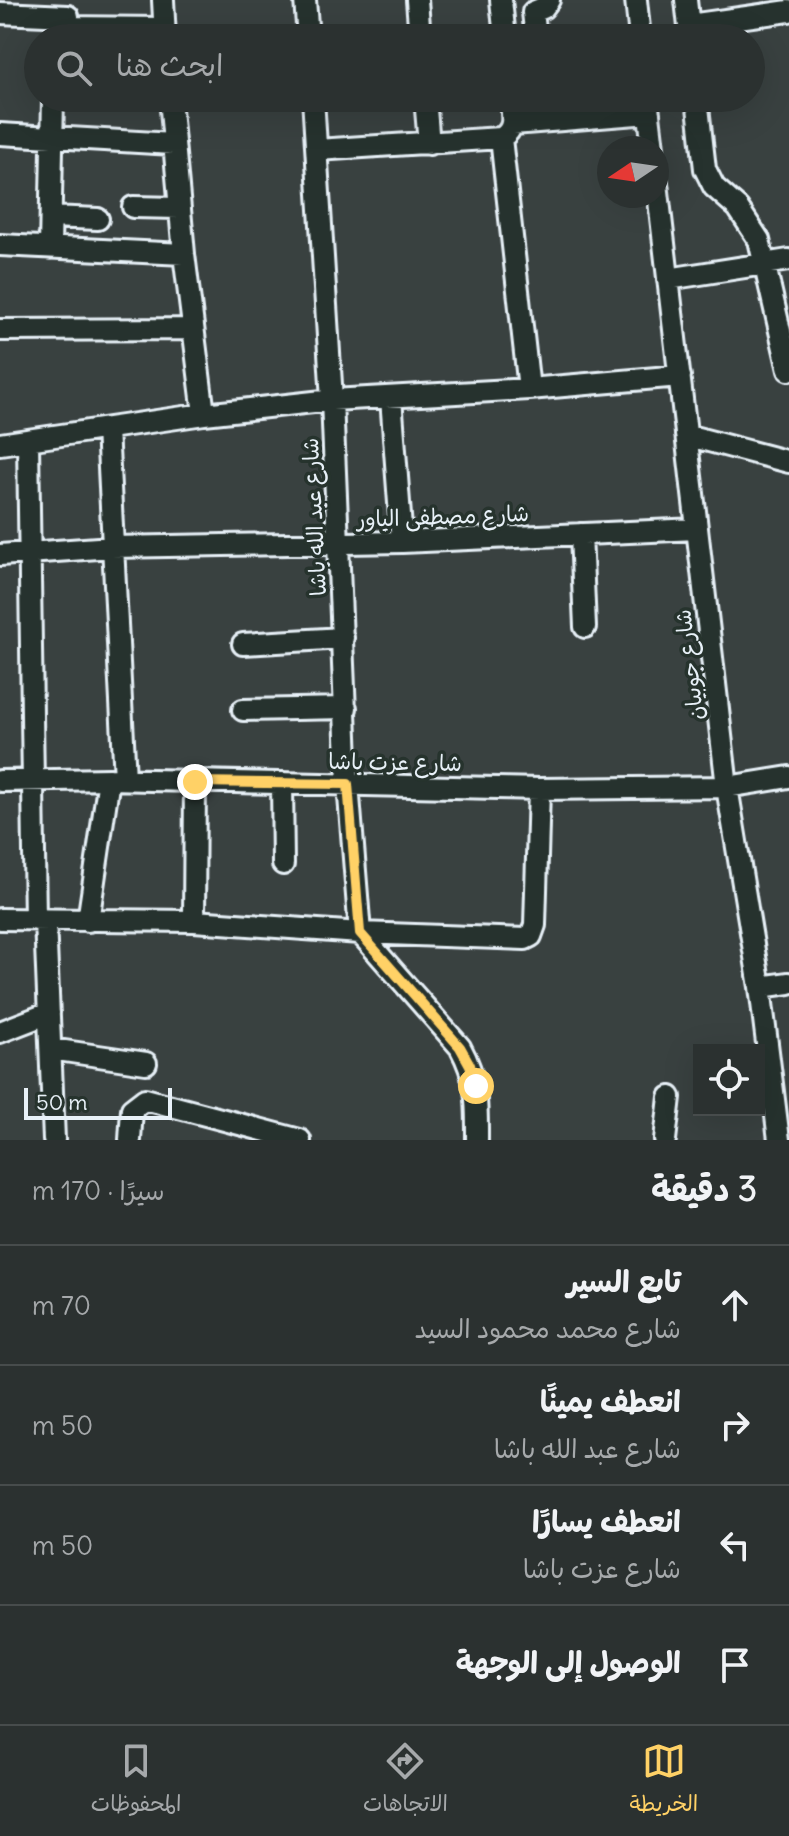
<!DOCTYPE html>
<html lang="ar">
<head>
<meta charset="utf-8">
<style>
	:root { --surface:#2b3130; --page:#373d3c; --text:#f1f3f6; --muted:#a6a9ab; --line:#474c4c; --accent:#ffd166 }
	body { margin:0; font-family:Delius,"Playpen Sans Arabic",sans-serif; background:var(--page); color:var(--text); direction:rtl }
	.controls { position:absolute; right:24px; bottom:24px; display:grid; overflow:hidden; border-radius:0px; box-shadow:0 8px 32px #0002 }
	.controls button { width:72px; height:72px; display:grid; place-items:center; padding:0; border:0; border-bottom:2px solid var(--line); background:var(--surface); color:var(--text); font:40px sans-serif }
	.compass { position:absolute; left:597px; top:136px; width:72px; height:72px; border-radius:50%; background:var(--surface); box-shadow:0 8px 32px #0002; rotate:257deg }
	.scale { position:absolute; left:24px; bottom:20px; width:148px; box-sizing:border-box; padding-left:8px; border:4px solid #e8f1f8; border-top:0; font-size:22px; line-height:28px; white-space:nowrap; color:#e8f1f8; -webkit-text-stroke:6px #26332d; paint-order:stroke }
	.stop { position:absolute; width:24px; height:24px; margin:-18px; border:6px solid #ffd166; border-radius:50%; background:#fff }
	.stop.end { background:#ffd166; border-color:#fff; box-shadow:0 2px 8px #0008 }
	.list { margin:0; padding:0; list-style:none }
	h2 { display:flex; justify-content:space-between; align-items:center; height:104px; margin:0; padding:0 32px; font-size:34px }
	h2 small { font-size:26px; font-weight:400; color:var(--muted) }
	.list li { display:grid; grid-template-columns:52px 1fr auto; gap:24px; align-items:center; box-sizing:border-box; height:120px; padding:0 32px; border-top:2px solid var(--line) }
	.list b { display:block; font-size:30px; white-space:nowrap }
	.list p { margin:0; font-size:26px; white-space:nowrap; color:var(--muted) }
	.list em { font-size:26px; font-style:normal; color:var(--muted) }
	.icon { flex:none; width:44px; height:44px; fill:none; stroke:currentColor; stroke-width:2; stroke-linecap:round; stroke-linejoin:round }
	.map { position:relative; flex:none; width:789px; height:1140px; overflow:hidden; direction:ltr }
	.search { position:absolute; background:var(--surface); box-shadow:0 8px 32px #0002; left:24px; right:24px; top:24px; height:88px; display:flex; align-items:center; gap:20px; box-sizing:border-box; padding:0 28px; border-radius:44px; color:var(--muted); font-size:30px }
	.sheet { height:584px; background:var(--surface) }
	nav { display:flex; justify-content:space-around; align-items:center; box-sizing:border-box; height:112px; border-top:2px solid var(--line); background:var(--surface); font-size:22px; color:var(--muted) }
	nav a { display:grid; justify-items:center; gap:4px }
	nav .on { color:var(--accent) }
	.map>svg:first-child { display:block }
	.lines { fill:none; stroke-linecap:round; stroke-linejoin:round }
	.minor-casing { stroke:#e8f1f8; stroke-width:26 }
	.minor { stroke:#26332d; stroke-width:20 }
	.route { stroke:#ffd166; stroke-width:10 }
	.labels { text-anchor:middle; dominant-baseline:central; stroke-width:7; stroke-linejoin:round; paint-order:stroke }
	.street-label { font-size:22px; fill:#e8f1f8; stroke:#26332d }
</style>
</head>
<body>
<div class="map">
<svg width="789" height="1140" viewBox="0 0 789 1140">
	<rect width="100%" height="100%" fill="#394140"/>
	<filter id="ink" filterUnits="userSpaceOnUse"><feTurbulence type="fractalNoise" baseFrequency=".0125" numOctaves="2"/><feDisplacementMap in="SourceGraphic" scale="16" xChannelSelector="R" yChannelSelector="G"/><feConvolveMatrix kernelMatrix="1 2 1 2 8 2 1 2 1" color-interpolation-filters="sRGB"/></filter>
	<g filter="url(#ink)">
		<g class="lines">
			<defs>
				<path id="minor" d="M163 0 165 38
					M305 0 308 38
					M417 0 420 38
					M501 0 505 38
					M636 0 640 38
					M686 0 690 36
					M0 13 68 16
					M689 25 789 11
					M62 27 164 28
					M536 38 533 12 543 8 549 0
					M170 98 184 254 204 414
					M313 98 332 400 348 784 360 933 460 1047C478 1080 477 1103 477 1140
					M425 98 429 144
					M647 98 653 148
					M697 98 705 169 714 187 738 208 759 240 789 370
					M513 124 649 113
					M0 134 173 144
					M501 138 529 389
					M317 150 501 138C517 129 512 114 510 98
					M657 183 727 787 760 987 779 1140
					M133 207 179 208
					M51 217 98 219
					M0 245 184 254
					M50 248 53 98
					M668 279 789 260
					M0 330 193 329
					M391 398 402 542
					M107 429 125 779
					M686 435 789 462
					M28 441 35 920
					M0 444 204 414 332 400 529 389 680 376
					M581 534 585 627
					M0 555 112 547 402 542 697 529
					M243 644 343 638
					M243 710 346 708
					M0 781 109 779 539 789 727 787 789 777
					M282 783 283 864
					M0 919 194 921 360 933 525 939 531 936 535 925 539 789
					M45 920 54 1140
					M88 921 109 779
					M194 921 195 782
					M760 987 789 983
					M0 1032 49 1013
					M51 1049 146 1063
					M130 1140 132 1109 145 1099 300 1140
					M665 1140 670 1097"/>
			</defs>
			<use href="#minor" class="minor-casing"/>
			<use href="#minor" class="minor"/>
		</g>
	</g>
	<g class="lines" filter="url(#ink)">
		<path class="route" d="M195 782 348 784 360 933 460 1047 470 1065 476 1086"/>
	</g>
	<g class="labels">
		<g class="street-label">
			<text transform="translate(443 516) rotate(-2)">شارع مصطفى الياور</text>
			<text transform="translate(314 517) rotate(-93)">شارع عبد الله باشا</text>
			<text transform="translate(689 665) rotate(-97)">شارع جوبيان</text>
			<text transform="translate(395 762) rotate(1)">شارع عزت باشا</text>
		</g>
	</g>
</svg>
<div class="controls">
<button><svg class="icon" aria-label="locate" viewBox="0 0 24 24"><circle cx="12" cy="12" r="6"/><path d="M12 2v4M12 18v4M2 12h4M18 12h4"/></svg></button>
</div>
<svg class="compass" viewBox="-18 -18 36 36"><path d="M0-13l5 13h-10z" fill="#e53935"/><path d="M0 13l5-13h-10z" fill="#a6a9ab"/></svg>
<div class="scale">50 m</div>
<div class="stop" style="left:476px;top:1086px"></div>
<div class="stop end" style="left:195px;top:782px"></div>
<div class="search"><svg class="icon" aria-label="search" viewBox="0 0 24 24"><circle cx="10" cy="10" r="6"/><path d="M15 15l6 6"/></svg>ابحث هنا</div>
</div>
<section class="sheet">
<h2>3 دقيقة<small>سيرًا · 170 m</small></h2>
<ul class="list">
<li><svg class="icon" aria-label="ahead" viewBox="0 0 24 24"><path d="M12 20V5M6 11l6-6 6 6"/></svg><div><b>تابع السير</b><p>شارع محمد محمود السيد</p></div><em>70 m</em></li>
<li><svg class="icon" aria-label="right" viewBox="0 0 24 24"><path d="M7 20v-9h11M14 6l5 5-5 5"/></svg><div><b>انعطف يمينًا</b><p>شارع عبد الله باشا</p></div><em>50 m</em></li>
<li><svg class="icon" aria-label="left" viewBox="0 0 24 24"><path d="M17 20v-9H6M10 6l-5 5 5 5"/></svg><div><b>انعطف يسارًا</b><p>شارع عزت باشا</p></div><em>50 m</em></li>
<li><svg class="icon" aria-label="arrive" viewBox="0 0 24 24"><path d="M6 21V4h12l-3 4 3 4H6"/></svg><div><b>الوصول إلى الوجهة</b></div></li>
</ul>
</section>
<nav>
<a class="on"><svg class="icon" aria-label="map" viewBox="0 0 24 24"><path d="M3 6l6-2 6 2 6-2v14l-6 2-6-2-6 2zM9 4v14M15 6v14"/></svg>الخريطة</a>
<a><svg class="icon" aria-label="directions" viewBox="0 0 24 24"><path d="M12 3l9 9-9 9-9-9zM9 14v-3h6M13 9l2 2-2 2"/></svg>الاتجاهات</a>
<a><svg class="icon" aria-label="saved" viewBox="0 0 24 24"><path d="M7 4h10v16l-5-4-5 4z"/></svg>المحفوظات</a>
</nav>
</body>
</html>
